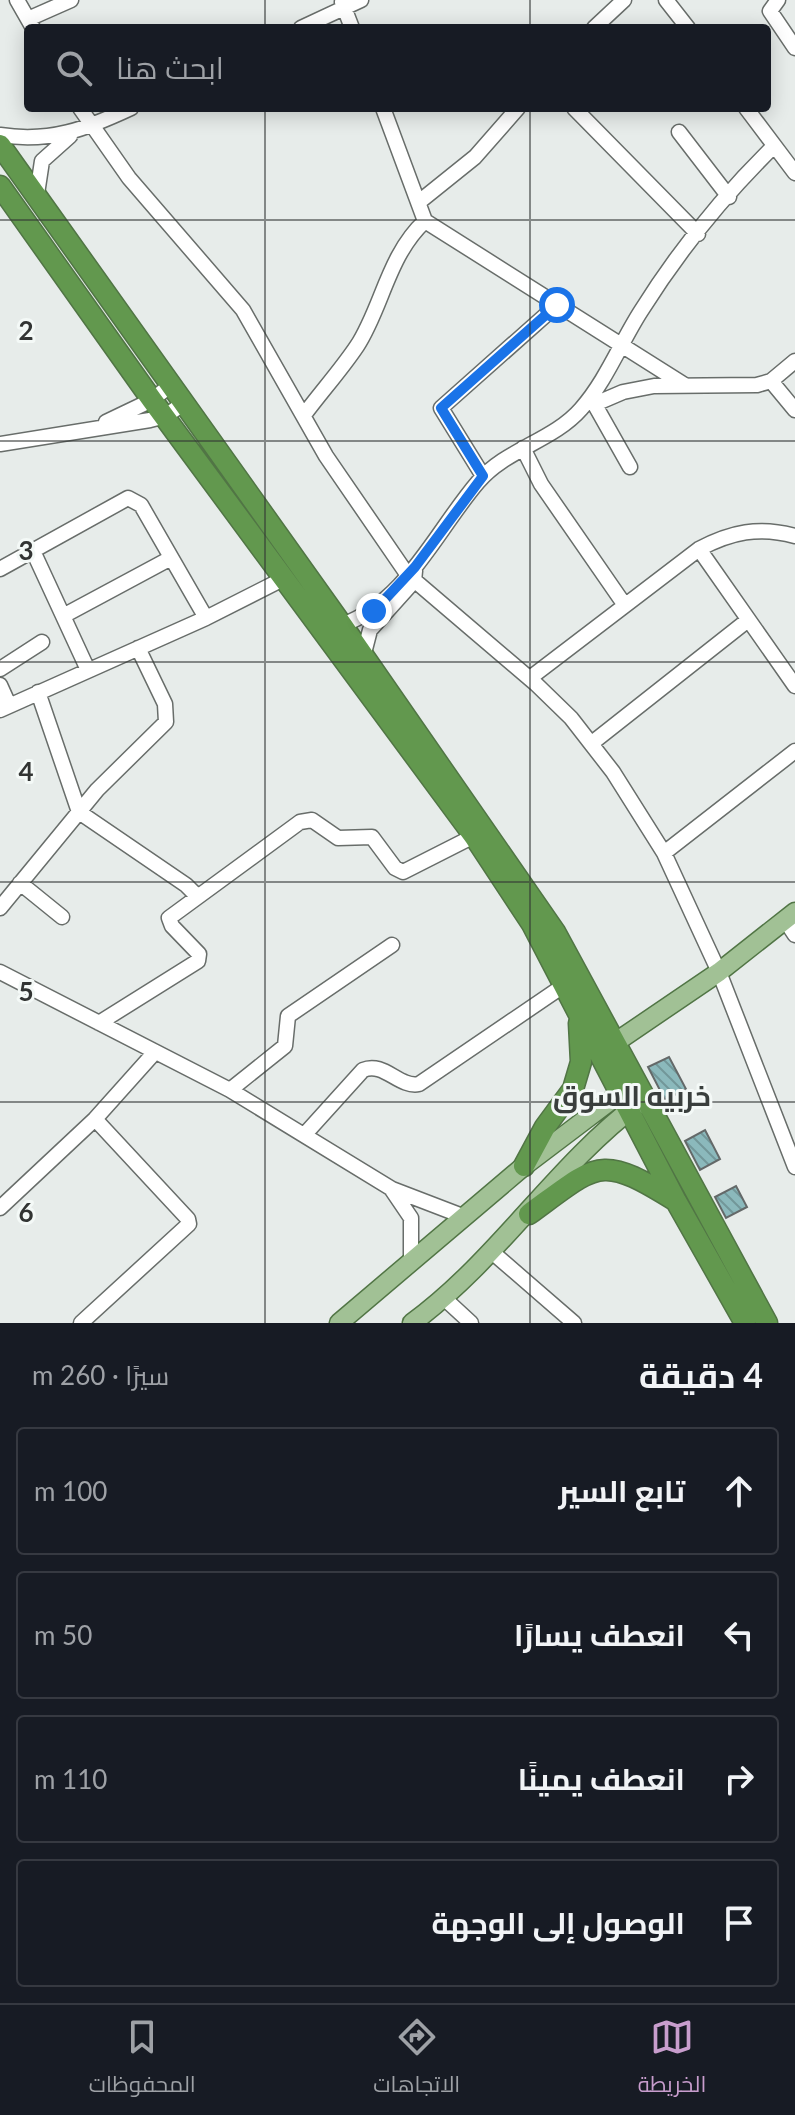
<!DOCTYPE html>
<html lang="ar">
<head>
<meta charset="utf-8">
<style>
	:root { --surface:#171b24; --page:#20242c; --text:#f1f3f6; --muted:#9ea1a6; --line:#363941; --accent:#c89dcd }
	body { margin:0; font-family:Lato,Cairo,sans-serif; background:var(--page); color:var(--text); direction:rtl }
	.stop { position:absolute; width:24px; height:24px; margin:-18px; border:6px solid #1a73e8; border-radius:50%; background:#fff }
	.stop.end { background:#1a73e8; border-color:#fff; box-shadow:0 2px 8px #0008 }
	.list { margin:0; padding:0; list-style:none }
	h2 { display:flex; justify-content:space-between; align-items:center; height:104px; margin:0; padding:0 32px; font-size:34px }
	h2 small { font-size:26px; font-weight:400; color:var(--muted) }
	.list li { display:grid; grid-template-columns:52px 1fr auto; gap:24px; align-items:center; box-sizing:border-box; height:128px; margin:0 16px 16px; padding:0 16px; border:2px solid var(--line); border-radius:8px }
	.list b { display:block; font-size:30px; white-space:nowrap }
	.list em { font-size:26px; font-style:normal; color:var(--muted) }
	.icon { flex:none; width:44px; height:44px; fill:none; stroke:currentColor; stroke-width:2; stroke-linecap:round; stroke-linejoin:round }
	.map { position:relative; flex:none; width:795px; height:1323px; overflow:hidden; direction:ltr }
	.search { position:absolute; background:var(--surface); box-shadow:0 4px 20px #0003; left:24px; right:24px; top:24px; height:88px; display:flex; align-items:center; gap:20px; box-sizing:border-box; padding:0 28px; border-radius:8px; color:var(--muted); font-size:30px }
	.sheet { height:680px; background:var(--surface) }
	nav { display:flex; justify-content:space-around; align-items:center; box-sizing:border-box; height:112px; border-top:2px solid var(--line); background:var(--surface); font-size:22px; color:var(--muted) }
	nav a { display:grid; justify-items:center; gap:4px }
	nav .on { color:var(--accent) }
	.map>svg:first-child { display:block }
	.building { fill:url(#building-back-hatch); stroke:#646969; stroke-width:2 }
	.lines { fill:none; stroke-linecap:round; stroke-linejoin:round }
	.minor-casing { stroke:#686d6a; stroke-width:17 }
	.major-casing { stroke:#517545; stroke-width:21 }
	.highway-casing { stroke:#517545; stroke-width:23 }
	.minor { stroke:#fff; stroke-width:14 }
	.major { stroke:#a1c195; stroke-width:18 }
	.highway { stroke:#62984e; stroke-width:20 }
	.route { stroke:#1a73e8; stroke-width:10 }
	.grid { fill:none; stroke:#323433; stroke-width:2; stroke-opacity:0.55 }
	.labels { text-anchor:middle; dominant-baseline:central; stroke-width:6; stroke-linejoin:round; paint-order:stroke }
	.district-label { font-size:28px; font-weight:bold; fill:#3a3f3d; stroke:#f4f9f7 }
	.grid-label { font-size:26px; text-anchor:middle; font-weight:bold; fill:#323433; stroke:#f4f9f7; stroke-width:6; stroke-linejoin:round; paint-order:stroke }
</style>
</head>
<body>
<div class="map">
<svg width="795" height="1323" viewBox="0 0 795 1323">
	<defs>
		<pattern id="building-back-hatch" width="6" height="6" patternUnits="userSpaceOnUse" patternTransform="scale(2)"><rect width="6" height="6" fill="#8bb9bc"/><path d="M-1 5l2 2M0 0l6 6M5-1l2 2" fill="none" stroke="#729799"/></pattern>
	</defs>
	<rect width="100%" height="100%" fill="#e7ecea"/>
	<path class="building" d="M669 1057 686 1089 665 1100 648 1067Z
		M705 1130 720 1159 700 1170 685 1141Z
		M736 1186 747 1207 726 1218 715 1197Z"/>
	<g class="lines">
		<defs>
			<path id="minor" d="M17 0 33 28
				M666 0 688 28
				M778 0 770 11 795 48
				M342 2 352 28
				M28 19 71 0
				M301 28 361 0
				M594 28 624 0
				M80 108 129 178 243 310 326 456 407 574 536 684 571 718 613 772 664 853 719 972 795 1167
				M383 108 425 221 683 384
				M574 108 698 234
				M746 108 795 173
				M679 132 729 197
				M0 135C50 143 86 129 131 108
				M37 194 42 161 70 136
				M419 202 475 157 518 108
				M771 381 795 410
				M591 398 630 467
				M595 404 623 392 654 386 757 385 771 381 795 361
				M304 415C321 392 341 370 357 346 382 308 388 255 425 221
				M106 422 152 400 172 384
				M0 444 150 420 166 416 185 402
				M523 448 541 484 624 604
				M483 476 441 408 557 305
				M699 549 795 686
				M33 551 88 670
				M0 569 128 498 141 505 206 618
				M63 616 171 558
				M342 625C406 602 436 531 478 482 506 449 553 441 581 409 606 381 621 342 641 311 678 252 725 194 774 146
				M363 657 370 630 414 581 415 571
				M0 669 42 642
				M530 678 699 549C731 532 759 526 795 536
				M0 685 9 705
				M38 692 79 812 186 885 197 896
				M0 710 206 618 283 579
				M592 743 748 620
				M664 853 795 751
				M20 883 62 917
				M0 908 97 790 166 722 165 704 138 648
				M785 920 795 935
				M0 972 230 1090 392 1189 465 1217
				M99 1023 198 961 199 954 172 926 169 918 300 822 312 820 338 838 372 837 395 868 403 872 474 836
				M230 1090 285 1046 288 1016 392 945
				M306 1133 363 1070C384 1061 399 1088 419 1084L563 986
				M392 1190 411 1218V1263
				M0 1208 95 1119 155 1052
				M492 1252 574 1323
				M445 1299 471 1323
				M81 1323 189 1224 188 1219 95 1119"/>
			<path id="major" d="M616 1042 719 972 795 912
				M339 1323 524 1166 631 1085
				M412 1323C498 1260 555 1166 639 1103"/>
			<path id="highway" d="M0 145 342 625 555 932 767 1323
				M0 186 152 400 474 836 532 924 676 1201 745 1323
				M524 1166 545 1127 573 1089 581 1062 579 1023
				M529 1214C599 1163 599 1153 676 1201"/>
		</defs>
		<use href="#minor" class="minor-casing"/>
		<use href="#major" class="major-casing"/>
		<use href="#highway" class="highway-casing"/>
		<use href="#minor" class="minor"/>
		<use href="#major" class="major"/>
		<use href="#highway" class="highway"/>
	</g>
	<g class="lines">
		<path class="route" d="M374 611 415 567 483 476 441 408 557 305"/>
	</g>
	<path class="grid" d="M265 0V28M530 0V28M265 108V1323M530 108V1323M0 220H795M0 441H795M0 662H795M0 882H795M0 1102H795"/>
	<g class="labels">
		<g class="district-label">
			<text x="632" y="1095">خربیه السوق</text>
		</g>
	</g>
	<g class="grid-label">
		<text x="26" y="340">2</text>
		<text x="26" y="560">3</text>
		<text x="26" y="781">4</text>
		<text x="26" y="1001">5</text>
		<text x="26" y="1222">6</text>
	</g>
</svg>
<div class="stop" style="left:557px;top:305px"></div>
<div class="stop end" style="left:374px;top:611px"></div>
<div class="search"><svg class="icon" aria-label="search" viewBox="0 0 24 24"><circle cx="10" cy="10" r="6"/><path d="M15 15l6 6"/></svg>ابحث هنا</div>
</div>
<section class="sheet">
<h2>4 دقيقة<small>سيرًا · 260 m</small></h2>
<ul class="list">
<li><svg class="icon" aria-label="ahead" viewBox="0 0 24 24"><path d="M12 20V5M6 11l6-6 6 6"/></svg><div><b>تابع السير</b></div><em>100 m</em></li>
<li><svg class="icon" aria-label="left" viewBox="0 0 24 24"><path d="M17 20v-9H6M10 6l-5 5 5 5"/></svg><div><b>انعطف يسارًا</b></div><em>50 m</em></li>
<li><svg class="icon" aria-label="right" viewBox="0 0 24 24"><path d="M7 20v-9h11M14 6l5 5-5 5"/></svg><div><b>انعطف يمينًا</b></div><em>110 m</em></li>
<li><svg class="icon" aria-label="arrive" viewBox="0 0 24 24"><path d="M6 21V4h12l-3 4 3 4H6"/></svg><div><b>الوصول إلى الوجهة</b></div></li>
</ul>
</section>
<nav>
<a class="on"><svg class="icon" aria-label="map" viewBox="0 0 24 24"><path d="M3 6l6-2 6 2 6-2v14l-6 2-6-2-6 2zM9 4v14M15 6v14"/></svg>الخريطة</a>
<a><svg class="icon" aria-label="directions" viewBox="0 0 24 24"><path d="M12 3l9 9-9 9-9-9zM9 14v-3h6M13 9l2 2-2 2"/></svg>الاتجاهات</a>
<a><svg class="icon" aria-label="saved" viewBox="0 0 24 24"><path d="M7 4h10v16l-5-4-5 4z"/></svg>المحفوظات</a>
</nav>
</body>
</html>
